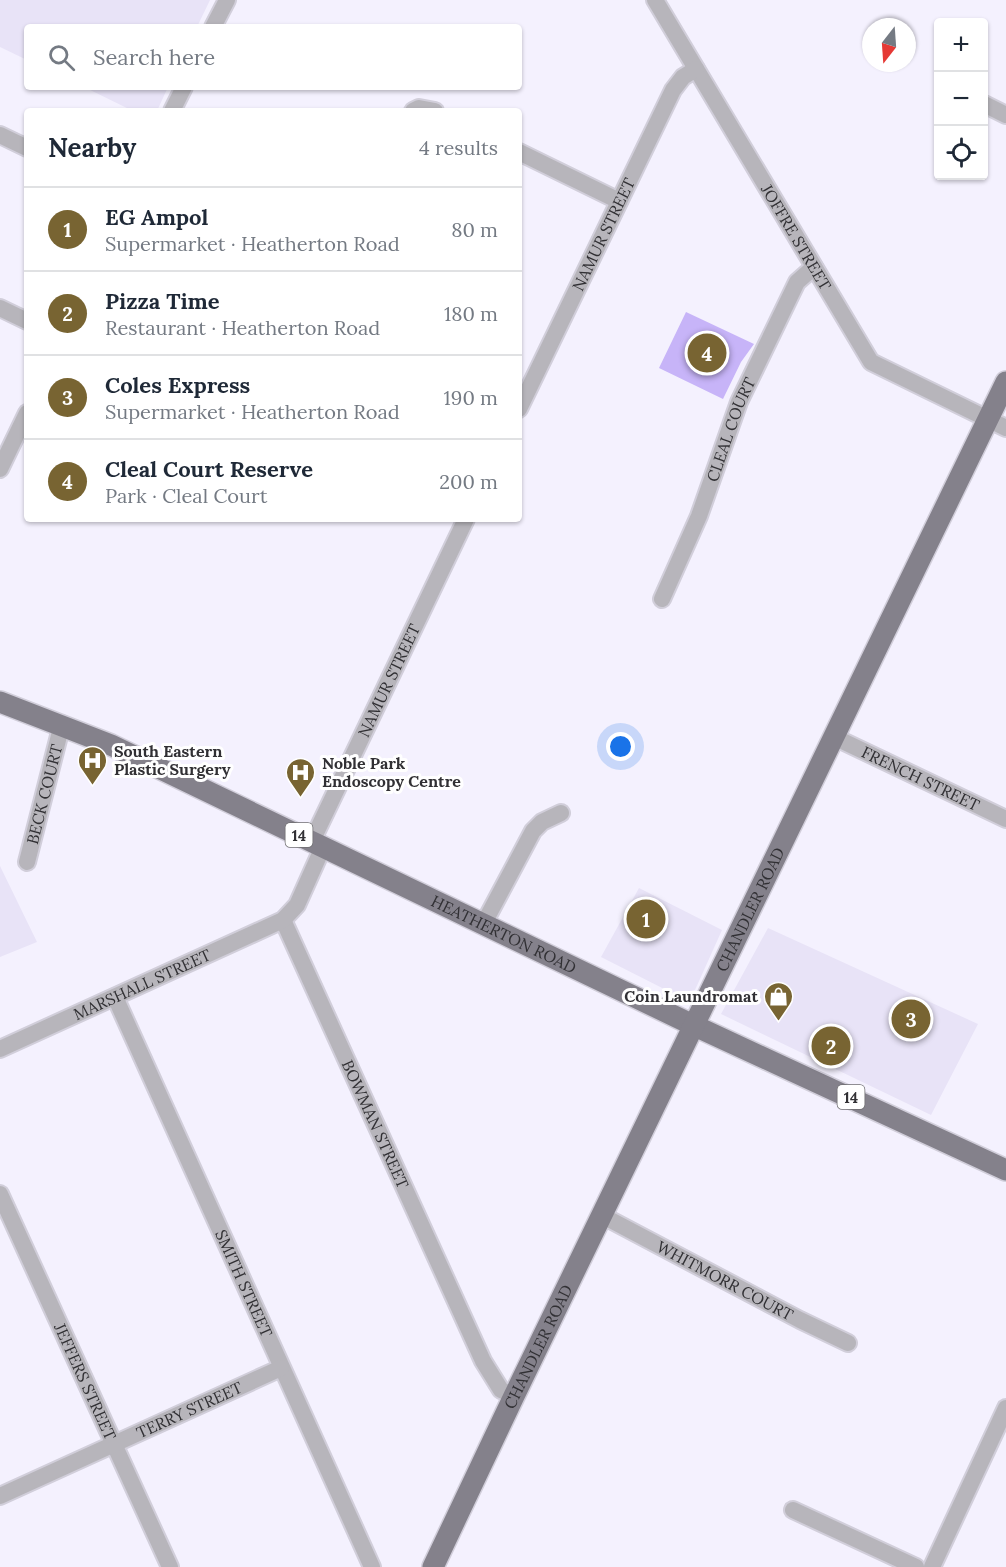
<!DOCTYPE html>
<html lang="en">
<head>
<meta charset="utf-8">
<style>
	:root { --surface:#fff; --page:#f2f2f3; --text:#1f2937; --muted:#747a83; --line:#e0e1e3; --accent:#786432 }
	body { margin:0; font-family:Lora,serif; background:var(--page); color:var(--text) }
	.controls { position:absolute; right:18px; top:18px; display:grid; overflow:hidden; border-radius:6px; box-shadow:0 2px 4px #0004 }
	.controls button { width:54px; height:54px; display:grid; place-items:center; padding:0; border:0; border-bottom:2px solid var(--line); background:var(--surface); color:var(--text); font:30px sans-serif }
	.compass { position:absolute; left:862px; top:18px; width:54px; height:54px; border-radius:50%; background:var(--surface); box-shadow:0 2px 4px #0004; rotate:197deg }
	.you { position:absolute; left:621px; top:747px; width:21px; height:21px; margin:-15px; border:4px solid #fff; border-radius:50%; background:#1a73e8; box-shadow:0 0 0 9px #1a73e833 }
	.badge { display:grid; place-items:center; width:39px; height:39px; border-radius:50%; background:var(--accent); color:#fff; font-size:20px; font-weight:700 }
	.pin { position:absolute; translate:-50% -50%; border:3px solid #fff; box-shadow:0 2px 6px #0006 }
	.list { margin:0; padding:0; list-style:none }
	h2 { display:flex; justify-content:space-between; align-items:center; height:78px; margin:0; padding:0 24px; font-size:26px }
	h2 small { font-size:20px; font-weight:400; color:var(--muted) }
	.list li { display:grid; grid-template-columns:39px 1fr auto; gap:18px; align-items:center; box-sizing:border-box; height:84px; padding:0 24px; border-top:2px solid var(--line) }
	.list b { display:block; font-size:22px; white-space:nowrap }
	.list p { margin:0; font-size:20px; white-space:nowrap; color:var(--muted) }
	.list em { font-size:20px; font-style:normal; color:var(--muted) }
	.icon { flex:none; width:33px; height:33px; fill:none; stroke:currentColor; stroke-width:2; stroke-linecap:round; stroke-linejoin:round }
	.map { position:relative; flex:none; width:1006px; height:1567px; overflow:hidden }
	.search { position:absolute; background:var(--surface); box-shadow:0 2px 4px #0004; left:24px; top:24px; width:498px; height:66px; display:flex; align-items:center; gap:15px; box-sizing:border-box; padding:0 21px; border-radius:6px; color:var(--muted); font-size:22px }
	.panel { position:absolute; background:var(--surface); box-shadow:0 2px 4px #0004; left:24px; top:108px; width:498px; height:414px; border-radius:6px }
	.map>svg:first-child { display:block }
	.built { fill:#e8e3f7 }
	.green { fill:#c7b4f8 }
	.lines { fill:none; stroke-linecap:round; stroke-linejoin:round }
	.minor-casing { stroke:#d1ceda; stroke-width:20 }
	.major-casing { stroke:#d1ceda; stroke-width:24 }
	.minor { stroke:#b7b5bb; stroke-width:16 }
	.major { stroke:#84818b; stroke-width:21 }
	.labels { text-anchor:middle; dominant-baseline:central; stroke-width:6; stroke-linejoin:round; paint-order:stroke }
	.shield { fill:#fff; stroke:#6f6e71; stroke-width:1.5 }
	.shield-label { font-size:15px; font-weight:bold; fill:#313034 }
	.street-label { font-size:16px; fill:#313034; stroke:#fff }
	.poi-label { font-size:16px; font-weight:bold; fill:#313034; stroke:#fff; text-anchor:start }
</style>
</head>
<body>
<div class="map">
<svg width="1006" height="1567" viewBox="0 0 1006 1567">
	<rect width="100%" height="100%" fill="#f4f1fe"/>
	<path class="built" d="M0 0H210L197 27H27V60L0 47Z
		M84 87H168L157 111H133Z
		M0 866 37 942 0 957Z
		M639 888 722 930 695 990 674 994 601 957Z
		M768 928 978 1024 931 1115 721 1014Z"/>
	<path class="green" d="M686 312 754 344 741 362 723 399 659 368Z"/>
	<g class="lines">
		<defs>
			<g id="minor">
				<path id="s1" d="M655 0 871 362 1006 428"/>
				<path d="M213 27 227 0"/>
				<path d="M984 104 1006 115"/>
				<path d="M172 111 184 87"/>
				<path d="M413 111 419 108 435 111"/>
				<path d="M0 135 27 148"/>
				<path d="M519 152 619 201"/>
				<path d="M0 308 27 321"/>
				<path id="s2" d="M519 409 673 90 683 77 696 69"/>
				<path d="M0 469 27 413"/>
				<path id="s3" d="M662 599 699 516 739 402 797 282 814 267"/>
				<path id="s4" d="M834 737 1006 819"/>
				<path id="s5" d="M312 841 466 519"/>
				<path id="s6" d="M27 862 62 724"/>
				<path id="s7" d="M283 920 483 1361 501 1390 514 1396"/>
				<path d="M483 925 533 831 542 822 561 813"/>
				<path id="s8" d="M115 997 372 1567"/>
				<path id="s9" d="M0 1049 283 920 297 905 323 847"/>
				<path id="s10" d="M0 1194 170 1567"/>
				<path id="s11" d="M603 1216 800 1320 848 1343"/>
				<path id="s12" d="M0 1496 281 1368"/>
				<path d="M793 1510 916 1567"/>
				<path d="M932 1567 1006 1408"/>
			</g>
			<g id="major">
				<path id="s13" d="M0 702 111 745 695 1026 1006 1170"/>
				<path id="s14" d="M433 1567 514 1396 1006 382"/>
			</g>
		</defs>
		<use href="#minor" class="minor-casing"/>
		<use href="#major" class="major-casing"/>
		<use href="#minor" class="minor"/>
		<use href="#major" class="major"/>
	</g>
	<defs>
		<symbol id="hospital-pin" viewBox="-11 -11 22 30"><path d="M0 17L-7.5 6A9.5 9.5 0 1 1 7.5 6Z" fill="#786432" stroke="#fff"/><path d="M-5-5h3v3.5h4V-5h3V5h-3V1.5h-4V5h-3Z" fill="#fff"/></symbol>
		<symbol id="shop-pin" viewBox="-11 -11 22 30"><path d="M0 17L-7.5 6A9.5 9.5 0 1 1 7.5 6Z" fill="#786432" stroke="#fff"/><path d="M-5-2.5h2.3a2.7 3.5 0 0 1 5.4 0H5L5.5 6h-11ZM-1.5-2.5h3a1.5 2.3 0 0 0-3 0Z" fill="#fff"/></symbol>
	</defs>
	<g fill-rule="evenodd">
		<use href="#hospital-pin" x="76" y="744" width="33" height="45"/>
		<use href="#hospital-pin" x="284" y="756" width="33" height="45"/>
		<use href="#shop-pin" x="762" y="980" width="33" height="45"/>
	</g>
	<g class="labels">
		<g class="shield">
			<rect x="285.5" y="823" width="27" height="24" rx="4.5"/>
			<rect x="837.5" y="1085" width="27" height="24" rx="4.5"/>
		</g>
		<g class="shield-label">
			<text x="299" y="835">14</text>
			<text x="851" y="1097">14</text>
		</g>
		<g class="street-label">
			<text stroke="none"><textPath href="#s2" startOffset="194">NAMUR STREET</textPath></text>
			<text stroke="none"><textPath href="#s1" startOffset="276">JOFFRE STREET</textPath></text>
			<text stroke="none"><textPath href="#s3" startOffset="183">CLEAL COURT</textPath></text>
			<text stroke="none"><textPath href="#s5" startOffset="178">NAMUR STREET</textPath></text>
			<text stroke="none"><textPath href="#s4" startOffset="96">FRENCH STREET</textPath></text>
			<text stroke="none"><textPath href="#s6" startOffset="70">BECK COURT</textPath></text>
			<text stroke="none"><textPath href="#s14" startOffset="730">CHANDLER ROAD</textPath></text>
			<text stroke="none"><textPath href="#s13" startOffset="555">HEATHERTON ROAD</textPath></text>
			<text stroke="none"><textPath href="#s9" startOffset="156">MARSHALL STREET</textPath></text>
			<text stroke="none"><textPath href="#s7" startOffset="224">BOWMAN STREET</textPath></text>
			<text stroke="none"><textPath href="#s11" startOffset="138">WHITMORR COURT</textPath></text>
			<text stroke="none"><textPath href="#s8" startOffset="314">SMITH STREET</textPath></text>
			<text stroke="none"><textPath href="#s14" startOffset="244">CHANDLER ROAD</textPath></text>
			<text stroke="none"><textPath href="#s10" startOffset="206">JEFFERS STREET</textPath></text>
			<text stroke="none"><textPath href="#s12" startOffset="208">TERRY STREET</textPath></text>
		</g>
		<g class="poi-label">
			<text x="114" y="751">South Eastern<tspan x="114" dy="18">Plastic Surgery</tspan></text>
			<text x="322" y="763">Noble Park<tspan x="322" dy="18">Endoscopy Centre</tspan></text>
			<text x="758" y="996" text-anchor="end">Coin Laundromat</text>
		</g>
	</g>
</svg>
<div class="controls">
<button>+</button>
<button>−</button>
<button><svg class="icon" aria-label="locate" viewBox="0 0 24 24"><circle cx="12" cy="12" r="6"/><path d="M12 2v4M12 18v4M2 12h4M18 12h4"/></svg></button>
</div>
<svg class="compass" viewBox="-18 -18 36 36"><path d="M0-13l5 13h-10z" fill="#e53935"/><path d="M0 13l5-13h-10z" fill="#747a83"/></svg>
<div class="you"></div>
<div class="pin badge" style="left:646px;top:919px">1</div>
<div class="pin badge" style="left:831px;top:1046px">2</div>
<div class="pin badge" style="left:911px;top:1019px">3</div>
<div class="pin badge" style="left:707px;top:353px">4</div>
<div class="search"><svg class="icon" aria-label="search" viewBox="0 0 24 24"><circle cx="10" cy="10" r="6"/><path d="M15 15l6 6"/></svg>Search here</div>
<section class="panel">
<h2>Nearby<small>4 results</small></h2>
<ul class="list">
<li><span class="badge">1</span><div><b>EG Ampol</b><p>Supermarket · Heatherton Road</p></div><em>80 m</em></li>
<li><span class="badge">2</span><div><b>Pizza Time</b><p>Restaurant · Heatherton Road</p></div><em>180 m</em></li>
<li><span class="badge">3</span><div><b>Coles Express</b><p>Supermarket · Heatherton Road</p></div><em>190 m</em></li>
<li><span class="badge">4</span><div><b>Cleal Court Reserve</b><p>Park · Cleal Court</p></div><em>200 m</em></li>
</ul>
</section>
</div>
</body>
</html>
